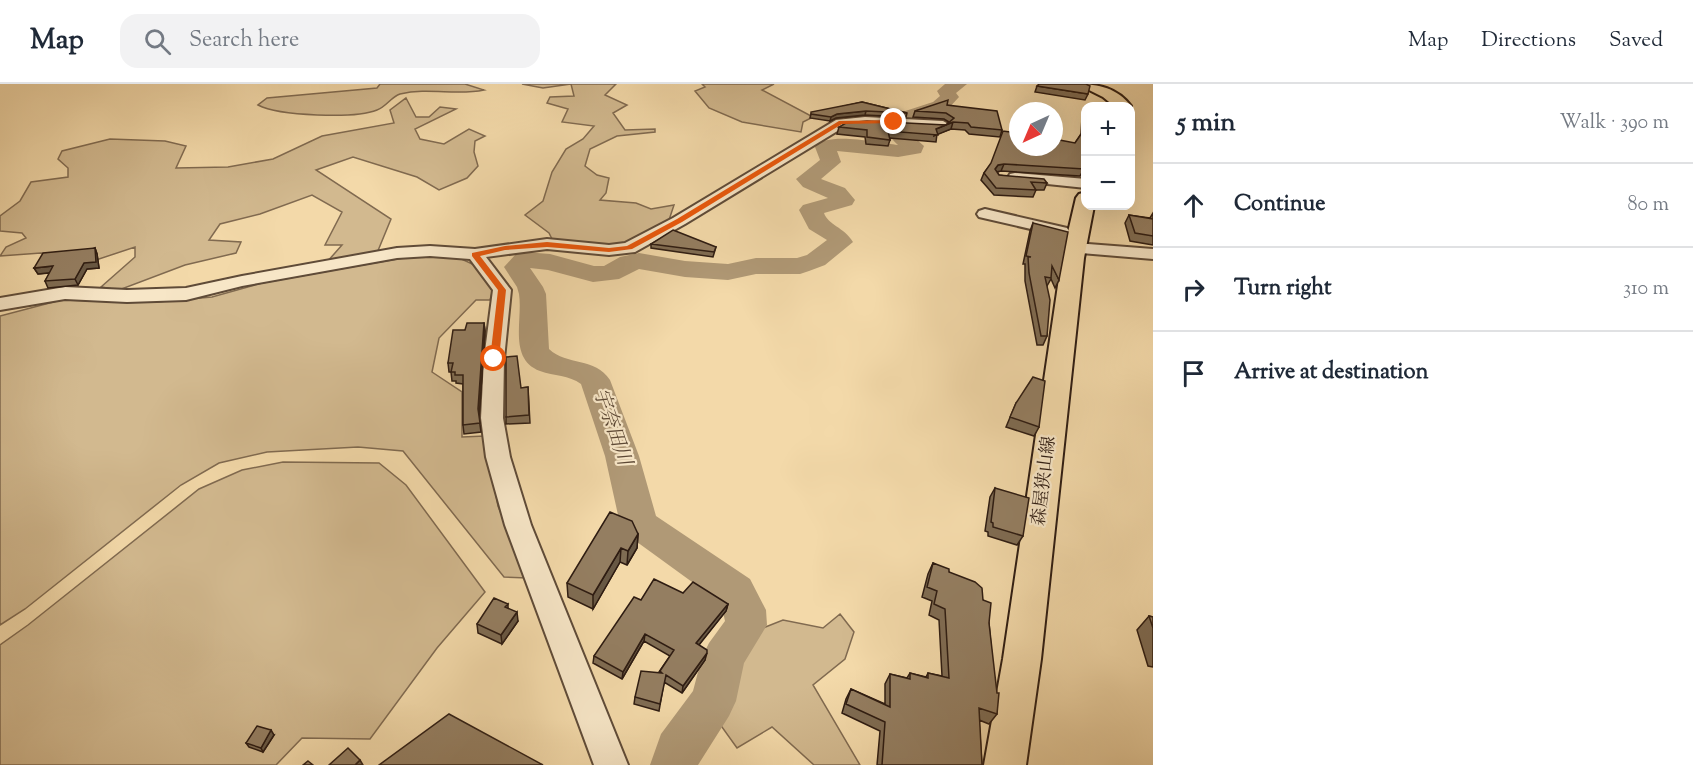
<!DOCTYPE html>
<html lang="en">
<head>
<meta charset="utf-8">
<style>
	:root { --surface:#fff; --page:#f2f2f3; --text:#1f2937; --muted:#747a83; --line:#e0e1e3 }
	body { margin:0; font-family:"Sorts Mill Goudy","Noto Serif JP",serif; background:var(--page); color:var(--text) }
	.controls { position:absolute; right:18px; top:18px; display:grid; overflow:hidden; border-radius:12px; box-shadow:0 6px 24px #0002 }
	.controls button { width:54px; height:54px; display:grid; place-items:center; padding:0; border:0; border-bottom:2px solid var(--line); background:var(--surface); color:var(--text); font:30px sans-serif }
	.compass { position:absolute; left:1009px; top:18px; width:54px; height:54px; border-radius:50%; background:var(--surface); box-shadow:0 6px 24px #0002; rotate:224deg }
	.stop { position:absolute; width:18px; height:18px; margin:-14px; border:4px solid #ea580c; border-radius:50%; background:#fff }
	.stop.end { background:#ea580c; border-color:#fff; box-shadow:0 2px 6px #0008 }
	.list { margin:0; padding:0; list-style:none }
	h2 { display:flex; justify-content:space-between; align-items:center; height:78px; margin:0; padding:0 24px; font-size:26px }
	h2 small { font-size:20px; font-weight:400; color:var(--muted) }
	.list li { display:grid; grid-template-columns:39px 1fr auto; gap:18px; align-items:center; box-sizing:border-box; height:84px; padding:0 24px; border-top:2px solid var(--line) }
	.list b { display:block; font-size:22px; white-space:nowrap }
	.list em { font-size:20px; font-style:normal; color:var(--muted) }
	.icon { flex:none; width:33px; height:33px; fill:none; stroke:currentColor; stroke-width:2; stroke-linecap:round; stroke-linejoin:round }
	.map { position:relative; flex:none; width:1153px; height:681px; overflow:hidden }
	header { display:flex; align-items:center; gap:36px; box-sizing:border-box; height:84px; padding:0 30px; background:var(--surface); border-bottom:2px solid var(--line) }
	header strong { font-size:28px }
	nav { display:flex; gap:33px; margin-inline-start:auto; font-size:21px }
	.search { width:420px; height:54px; background:var(--page); display:flex; align-items:center; gap:15px; box-sizing:border-box; padding:0 21px; border-radius:18px; color:var(--muted); font-size:22px }
	main { display:flex }
	aside { flex:1; background:var(--surface) }
	.map>svg:first-child { display:block }
	.green { fill:#d2b98f; stroke:#806a50; stroke-width:1.5 }
	.lines { fill:none; stroke-linecap:round; stroke-linejoin:round }
	.river { fill:#b09976; fill-rule:evenodd }
	.minor-casing { stroke:#5f4b38; stroke-width:4 }
	.major-casing { stroke:#2e1c12; stroke-width:4 }
	.minor { fill:#f7e6c7; fill-rule:evenodd }
	.major { fill:#f3d9a9; fill-rule:evenodd }
	.wall { fill:#7f6c53; stroke:#2e1c12; stroke-width:1.5 }
	.shaded-wall { fill:#685844; stroke:#2e1c12; stroke-width:1.5 }
	.building { fill:#947e61; stroke:#2e1c12; stroke-width:1.5 }
	.route { fill:#ea580c }
	.labels { text-anchor:middle; dominant-baseline:central; stroke-width:4.5; stroke-linejoin:round; paint-order:stroke }
	.street-label { font-size:18px; fill:#2e1c12; stroke:#f7e6c7 }
	.water-label { font-size:20px; font-style:italic; fill:#5c4835; stroke:#f7e6c7 }
</style>
</head>
<body>
<header>
<strong>Map</strong>
<div class="search"><svg class="icon" aria-label="search" viewBox="0 0 24 24"><circle cx="10" cy="10" r="6"/><path d="M15 15l6 6"/></svg>Search here</div>
<nav><a>Map</a><a>Directions</a><a>Saved</a></nav>
</header>
<main>
<div class="map">
<svg width="1153" height="681" viewBox="0 0 1153 681">
	<rect width="100%" height="100%" fill="#f3d9a9"/>
	<filter id="stains"><feTurbulence type="fractalNoise" baseFrequency=".00333" numOctaves="4"/><feColorMatrix values="0 0 0 0 .2 0 0 0 0 .09 0 0 0 0 .02 0 0 0 .5 -.17"/></filter>
	<radialGradient id="worn" r=".72"><stop offset=".6" stop-color="#630" stop-opacity="0"/><stop offset="1" stop-color="#630" stop-opacity=".3"/></radialGradient>
	<path class="green" d="M380 0H465L484 6C456 12 429 3 400 10 391 13 386 23 377 26 355 35 279 32 258 21L267 14 377 4Z
		M522 0H616L605 11 627 21 613 29 625 46 655 45V48L617 52 590 65 585 82 597 91 609 94 606 109 600 116 636 119 651 125 674 121 669 136 624 162 554 159 549 149 525 131 543 117 552 88 566 65 583 55 594 42 562 38 568 25 547 19 550 13 574 12 571 0 543 4Z
		M702 0H774L762 6 813 33 803 38 801 48 742 38 709 24 695 7 705 3Z
		M406 14 416 33H429L440 23 456 25 415 45 420 55 444 60 469 45 485 52 475 57 474 68 478 82 467 94 439 106 417 93 353 73 316 86 391 135 377 169 327 178 342 161H325L342 128 312 111 260 130 220 140 209 156 241 158 236 169 185 181 119 206 101 203 135 173V163L93 177 41 169 0 172 6 163 26 154 22 149 0 147V132L20 117 31 98 68 93V84L58 75 62 67 110 55 165 57 186 62 176 84 228 83 273 75 322 52 394 39 390 26Z
		M455 172 481 184 494 202 490 216H476L439 254 432 288 462 308V353L485 352 498 422 527 494 504 493 403 367 358 363 267 368 219 379 181 401 25 525 0 541V232L61 216 156 218 212 213 262 199 351 183 409 173Z
		M283 378 379 379 406 401 485 508 437 564 370 655 302 654 276 681H0V561L28 541 199 405 242 386Z
		M840 530 854 548 845 575 813 601 860 681H814L772 643 737 664 699 611 706 591 738 554 783 536 823 544Z"/>
	<g class="lines">
		<path class="river" d="M945 0H967L956 9 959 13 947 26 908 40 909 49 924 62 921 69 898 73 837 67 841 78 821 95 845 104 855 116 852 121 824 129C828 141 844 143 853 158L825 181 809 187 800 190H756L728 196 685 193 639 185 619 195 593 198 548 186 530 184 543 203 546 210 549 265C567 282 595 273 610 296L639 372 656 432 750 495 766 526 767 541 744 579 736 617 729 632 698 681H650L661 650 693 607 702 573 709 559 725 537 721 519 626 450 620 440 605 372 581 300C569 291 554 292 540 287 508 275 523 236 519 210L517 203 504 183 515 171 524 168 550 170 594 182H604L620 173 639 169 685 177 728 180 756 174H797L807 171 827 156 809 145 799 126 803 121 828 114 803 103 796 95 820 76 815 63C826 47 879 59 898 61 888 52 885 43 893 31L933 18 940 12 937 7Z"/>
		<defs>
			<path id="minor" d="M865 33 943 37 950 41 943 45 865 41 844 43 685 140 635 168 609 171 547 165 486 173 511 206 504 275 503 334 510 373 531 441 628 681H594L505 441 486 373 481 334 484 275 493 206 470 175 430 172 397 174 242 202 186 216 127 218 65 215 0 226V214L65 203 127 206 186 204 242 192 397 164 430 162 475 165 547 155 609 161 625 159 673 134 836 36Z
				M1015 89 1086 95V104L1010 96 1008 93 1010 90Z
				M985 125 1067 144 1069 147 1061 152 979 133 977 130 979 127Z
				M1075 159 1153 165V175L1069 168 1067 164 1069 160Z"/>
			<path id="major" d="M1077 0C1099 0 1117 4 1131 22H1114L1103 13Z
				M1086 108V122H1094L1084 174 1041 575 1026 681H984L1003 575 1062 174 1076 114 1079 110Z"/>
		</defs>
		<use href="#minor" class="minor-casing"/>
		<use href="#major" class="major-casing"/>
		<use href="#minor" class="minor"/>
		<use href="#major" class="major"/>
	</g>
	<path class="wall" d="M1037 2 1088 10 1085 16 1035 8Z
		M862 18 907 29 906 33 865 31 836 34 830 37 810 34 811 30Z
		M947 21 1002 46 1000 53 969 50 965 46 951 45 937 50 936 58 890 54V56L888 62 866 60 865 53 837 50 839 43 946 41 949 38 944 35 913 33 915 27Z
		M1085 27 1086 87H1083L1080 92 1001 87 997 88 999 91 1047 99 1044 106H1036L1033 113 994 111 981 96 984 89 991 80 1075 59 1081 50 1082 34Z
		M1153 129V161L1130 157 1125 139 1129 131 1150 134Z
		M1033 139 1059 196 1055 204 1051 195 1047 202V252L1043 261H1037L1025 197V180H1023L1030 147Z
		M651 160 716 163 713 173 651 164Z
		M95 164 97 170 99 184 87 185 78 201 48 204 45 197 50 189 38 190 34 184Z
		M484 239 485 247 479 334 481 348 464 350 463 341V300L456 299V297H452L451 288H449L448 279 465 246Z
		M528 303 530 339 506 340V333L521 304Z
		M1016 319 1039 343 1034 352 1006 343Z
		M995 404 1023 452 1017 461 988 452V448L985 447 990 413Z
		M638 450 637 464 627 481 620 478 593 525 568 513 567 499Z
		M933 479 949 488 983 516 989 539 997 630 989 640 979 636 982 681H877L880 647 842 629 846 615 851 605 885 620V600L890 590 907 594 910 589 926 593 928 589 942 592 939 536 929 531 932 517 922 513 928 490Z
		M683 509 728 520 726 527 699 560 705 576 682 609 664 598 659 627 634 620 635 613 659 588 670 572 644 557 622 595 593 579 594 572 641 516Z
		M508 520V524L518 537 502 560 478 549 477 540Z
		M1149 532 1153 533V583L1148 582 1137 546Z
		M274 651 263 668 249 663 246 659Z"/>
	<path class="shaded-wall" d="M866 27 865 31 836 34 830 37 831 33 837 30Z
		M953 38 951 45 934 52 936 45Z
		M1004 80 1001 87 996 88 995 85 998 81Z
		M95 164 97 170 99 184 87 185 78 201 75 195 84 179Z
		M53 182 57 188 38 190 34 184Z
		M484 239 485 247 479 334 478 325Z
		M638 450 637 464 627 481 628 467Z
		M621 464 620 478 593 525V511Z
		M728 520 726 527 695 566 696 559Z
		M517 528 518 537 502 560 501 551Z
		M645 550 644 557 622 595 623 588Z
		M707 569 705 576 682 609 683 602Z
		M271 646 274 651 263 668 261 664Z
		M360 676 363 681H355Z"/>
	<path class="building" d="M1039 0H1086L1090 2 1088 10 1037 2Z
		M948 16 947 21 997 27 1002 46 971 43 968 39 953 38 936 45 938 51 888 47 890 56 867 53V46L839 43 846 39 867 37 946 41 954 34 946 29 915 27Z
		M862 18 907 29 866 27 837 30 831 33 811 30V28Z
		M1085 27 1086 79H1082L1084 85 1004 80 998 81 995 85 999 91 1044 95 1047 99 1031 98 1036 106 996 104 984 89 991 79 1003 47 1018 49V63H1054V55L1075 59 1084 46Z
		M1129 131 1153 135V152L1135 149Z
		M1033 139 1068 148 1059 196 1052 182 1051 194 1045 193 1050 216 1047 252H1041L1029 189 1028 173H1031L1026 172Z
		M673 146 716 163 714 168 651 160Z
		M95 164 96 178 84 179 75 195 45 197 53 182 34 184 43 169Z
		M467 239H484L478 325 480 339 463 341V291H455V288H451L453 279H448L453 246H465Z
		M517 272 521 304 528 303 529 331 506 333V273Z
		M1033 293 1045 297 1039 343 1010 333 1016 319Z
		M995 404 1029 414 1023 452 993 443V439L991 438Z
		M610 428 632 437 638 450 628 467 621 464 593 511 567 499Z
		M933 479 949 485V488L975 498 982 504 983 516 991 519 989 539 997 609H999L997 630 979 624 982 681H882L885 638 846 620 851 605 890 623V590L910 595V589L928 594V589L949 594 945 525 934 520 937 507 927 503Z
		M654 495 683 509 693 498 728 520 696 559 707 566V569L683 602 666 591 660 620 635 613 641 587 662 589 660 587 674 566 645 550 623 588 594 572 634 513 641 516Z
		M494 514 508 520 505 523 517 528 501 551 477 540Z
		M1149 532 1153 533V544Z
		M449 630 543 681H379Z
		M257 642 271 646 261 664 246 659Z
		M348 664 360 676 355 681H329Z
		M308 677 313 681H303Z"/>
	<path class="route" d="M894 36 896 39 842 40 682 138 632 165 609 168 547 163 505 166 480 172 506 206 499 275 494 278 490 275 498 206 472 172V169L505 162 547 158 609 164 627 162 677 135 839 37Z"/>
	<g class="labels">
		<g class="street-label">
			<text transform="translate(1045 397) rotate(-83)">森屋狭山線</text>
		</g>
		<g class="water-label">
			<text transform="translate(611 343) rotate(71)">宇奈田川</text>
		</g>
	</g>
	<rect width="100%" height="100%" filter="url(#stains)"/>
	<rect width="100%" height="100%" fill="url(#worn)"/>
</svg>
<div class="controls">
<button>+</button>
<button>−</button>
</div>
<svg class="compass" viewBox="-18 -18 36 36"><path d="M0-13l5 13h-10z" fill="#e53935"/><path d="M0 13l5-13h-10z" fill="#747a83"/></svg>
<div class="stop" style="left:494px;top:275px"></div>
<div class="stop end" style="left:894px;top:38px"></div>
</div>
<aside>
<h2>5 min<small>Walk · 390 m</small></h2>
<ul class="list">
<li><svg class="icon" aria-label="ahead" viewBox="0 0 24 24"><path d="M12 20V5M6 11l6-6 6 6"/></svg><div><b>Continue</b></div><em>80 m</em></li>
<li><svg class="icon" aria-label="right" viewBox="0 0 24 24"><path d="M7 20v-9h11M14 6l5 5-5 5"/></svg><div><b>Turn right</b></div><em>310 m</em></li>
<li><svg class="icon" aria-label="arrive" viewBox="0 0 24 24"><path d="M6 21V4h12l-3 4 3 4H6"/></svg><div><b>Arrive at destination</b></div></li>
</ul>
</aside>
</main>
</body>
</html>
